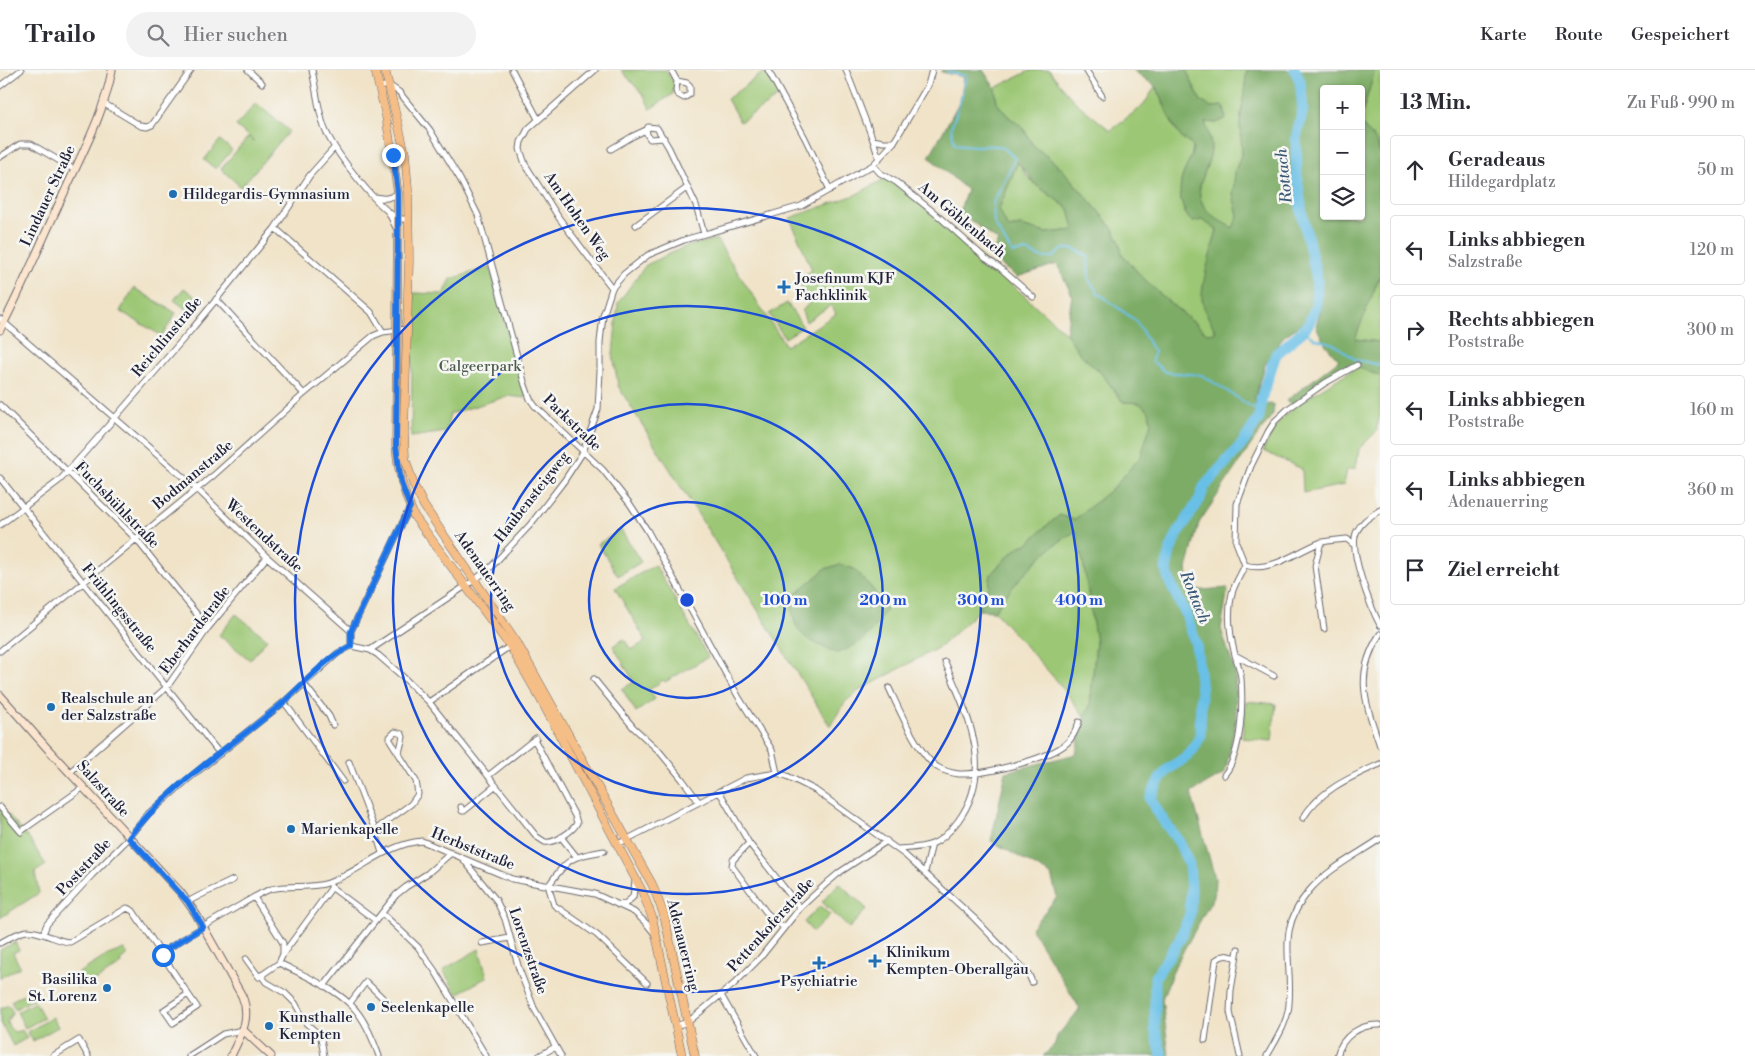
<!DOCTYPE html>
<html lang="de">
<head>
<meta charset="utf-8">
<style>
	:root { --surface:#fff; --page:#f2f2f3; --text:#2b2b33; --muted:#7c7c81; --line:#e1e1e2 }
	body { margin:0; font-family:"Libre Bodoni",serif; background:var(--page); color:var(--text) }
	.controls { position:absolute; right:15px; top:15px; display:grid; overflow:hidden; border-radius:5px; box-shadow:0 1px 4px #0004 }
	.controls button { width:45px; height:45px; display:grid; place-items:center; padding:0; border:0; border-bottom:1px solid var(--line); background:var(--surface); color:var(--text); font:25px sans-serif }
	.stop { position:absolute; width:15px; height:15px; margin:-11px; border:4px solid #1a73e8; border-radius:50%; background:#fff }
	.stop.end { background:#1a73e8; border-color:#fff; box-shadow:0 1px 5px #0008 }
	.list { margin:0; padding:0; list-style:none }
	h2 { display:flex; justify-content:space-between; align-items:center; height:65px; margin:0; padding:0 20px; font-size:21px }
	h2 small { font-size:16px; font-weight:400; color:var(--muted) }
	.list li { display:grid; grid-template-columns:32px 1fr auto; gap:15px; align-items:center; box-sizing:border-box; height:70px; margin:0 10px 10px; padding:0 10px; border:1px solid var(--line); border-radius:5px }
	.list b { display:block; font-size:19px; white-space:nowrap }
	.list p { margin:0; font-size:16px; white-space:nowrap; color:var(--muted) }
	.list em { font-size:16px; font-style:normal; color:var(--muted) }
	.icon { flex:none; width:28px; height:28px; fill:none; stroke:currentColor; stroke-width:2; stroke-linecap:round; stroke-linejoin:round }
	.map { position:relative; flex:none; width:1380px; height:986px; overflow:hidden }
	header { display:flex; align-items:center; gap:30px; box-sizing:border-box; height:70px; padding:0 25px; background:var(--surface); border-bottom:1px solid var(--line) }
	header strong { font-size:24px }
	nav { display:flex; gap:28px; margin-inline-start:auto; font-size:18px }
	.search { width:350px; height:45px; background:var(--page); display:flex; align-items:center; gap:12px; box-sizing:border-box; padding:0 18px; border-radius:28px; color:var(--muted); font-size:19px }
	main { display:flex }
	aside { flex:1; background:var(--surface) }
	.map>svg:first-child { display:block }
	.green { fill:#9cc774; stroke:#5f7458; fill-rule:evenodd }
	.forest { fill:#7dac66; stroke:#506750; fill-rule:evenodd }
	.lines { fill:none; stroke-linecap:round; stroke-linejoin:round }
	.stream { stroke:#69c0e7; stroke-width:2 }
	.river { stroke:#69c0e7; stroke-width:11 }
	.street-casing { stroke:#6a666c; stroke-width:7 }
	.secondary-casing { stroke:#6a666c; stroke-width:9 }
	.primary-casing { stroke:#6a666c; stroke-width:9 }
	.street { stroke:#fff; stroke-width:5 }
	.secondary { stroke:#fbe5cf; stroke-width:7 }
	.primary { stroke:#f6be87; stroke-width:8 }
	.route { stroke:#1a73e8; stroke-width:6 }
	.ring { fill:none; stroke:#1d4ed8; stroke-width:2.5 }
	.poi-dot { fill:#1f6fb2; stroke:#f6f6f2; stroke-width:2 }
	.labels { text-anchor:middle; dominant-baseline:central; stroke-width:5; stroke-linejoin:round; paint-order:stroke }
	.poi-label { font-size:15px; fill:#22223b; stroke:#f6f6f2; text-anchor:start }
	.street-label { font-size:15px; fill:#22223b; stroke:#f6f6f2 }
	.park-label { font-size:15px; fill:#4d5c4f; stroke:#f6f6f2 }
	.water-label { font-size:16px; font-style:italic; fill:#3b5977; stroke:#f6f6f2 }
	.centre { fill:#1d4ed8; stroke:#f6f6f2; stroke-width:2.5 }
	.ring-label { font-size:15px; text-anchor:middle; font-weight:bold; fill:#1d4ed8; stroke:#f6f6f2; stroke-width:5; stroke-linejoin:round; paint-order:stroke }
</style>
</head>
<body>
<header>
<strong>Trailo</strong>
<div class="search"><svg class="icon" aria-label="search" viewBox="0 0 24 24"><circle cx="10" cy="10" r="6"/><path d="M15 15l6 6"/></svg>Hier suchen</div>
<nav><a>Karte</a><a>Route</a><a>Gespeichert</a></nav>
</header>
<main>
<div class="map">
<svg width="1380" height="986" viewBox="0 0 1380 986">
	<rect width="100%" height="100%" fill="#f6f6f2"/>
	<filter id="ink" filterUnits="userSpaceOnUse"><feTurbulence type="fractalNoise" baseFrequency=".02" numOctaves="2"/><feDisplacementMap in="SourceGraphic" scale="10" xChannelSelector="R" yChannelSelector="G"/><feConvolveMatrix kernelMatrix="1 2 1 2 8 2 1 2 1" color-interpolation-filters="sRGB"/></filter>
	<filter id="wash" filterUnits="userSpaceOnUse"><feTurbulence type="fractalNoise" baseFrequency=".0096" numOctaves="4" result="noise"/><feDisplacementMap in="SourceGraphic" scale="20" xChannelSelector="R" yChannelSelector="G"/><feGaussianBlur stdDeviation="1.12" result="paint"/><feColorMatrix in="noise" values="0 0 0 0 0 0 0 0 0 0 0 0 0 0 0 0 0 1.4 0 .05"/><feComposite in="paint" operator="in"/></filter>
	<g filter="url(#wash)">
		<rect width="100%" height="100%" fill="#f0e3c8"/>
		<path class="green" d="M621 0H666L674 13 673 24 650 39 645 27Z
			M1031 0H1049L1074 31 1110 60 1143 36 1155 17C1164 30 1166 44 1174 57 1179 64 1187 71 1193 77 1192 89 1185 97 1182 108 1178 121 1181 144 1193 152L1202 150 1217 159 1204 214 1207 244 1216 262 1207 263 1171 234 1141 206 1122 184 1119 171 1113 159 1095 137 1061 98 1033 75 1023 58 1008 46 997 33 995 18Z
			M1186 0H1247L1240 53 1242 82 1235 102 1233 124 1238 146 1233 158C1217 150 1196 138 1200 116 1203 104 1210 92 1211 79 1211 70 1207 60 1205 52L1216 53 1225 49 1224 36 1211 37 1201 31Z
			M1375 0H1380V84L1377 72 1361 54V47Z
			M765 1 780 26 740 52 727 29Z
			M256 33 289 61 241 117 221 99 248 67 254 71 236 56Z
			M220 70 232 80 216 99 204 90Z
			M1018 91 1026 105 1036 115 1069 139 1075 160 1046 163 1021 156 1008 158 999 139Z
			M888 107 945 155 1066 263 1080 284 1101 303 1123 332 1139 333 1149 340 1151 353 1142 386 1113 418 1074 450 1060 445 1045 457 1027 474 1020 476 1006 488 991 504 988 519 980 526 979 540 941 576 857 622 845 632 830 656 618 316 613 284 618 233 646 195 682 178 716 169 786 276 836 244 831 235 806 252 802 241 809 233 797 210 812 200 790 148 855 125ZM825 499H854L871 517 886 539 792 528Z
			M490 197 526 328 508 326 450 344 446 362 411 367 413 223 444 224 451 209Z
			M1380 205V272L1354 269Z
			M134 218 176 243 162 266 120 241Z
			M184 218 202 232 192 244 174 230Z
			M787 233 803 257 785 268 769 244Z
			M1357 297 1380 306V345L1376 362 1359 379 1356 398 1347 400 1344 415 1303 423 1302 399 1263 381C1268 371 1273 360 1280 351 1294 333 1337 310 1357 297Z
			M621 460 641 492 618 506 598 474Z
			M1076 460 1084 497 1096 572 1090 636 1084 646 1057 611 994 541 1027 499 1049 479Z
			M655 495 708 587 665 612 663 610 649 620 655 629 636 642 622 619 634 612 613 576 624 569 631 580 646 571 615 518Z
			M236 544 267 569 250 590 219 565Z
			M1246 631 1276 634 1272 671 1242 668Z
			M0 735 30 770 46 795 35 802 39 823 0 848Z
			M839 813 867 839 849 858 822 832Z
			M820 836 830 845 813 862 804 852Z
			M15 872 19 880 13 883 20 897 0 908V880Z
			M124 879 128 885 120 891 122 894 89 915 87 913 78 918 69 909 108 885Z
			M479 879 487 907 457 924 443 900Z
			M37 917 41 925 15 939 11 931Z
			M35 932 44 948 25 958 17 942Z
			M8 935 13 942 7 951 9 957 14 962 22 960 27 968 13 976 0 951V939Z
			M53 947 58 957 33 971 27 962Z"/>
		<path class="forest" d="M941 0H983L995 18 997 33 1008 46 1023 58 1033 75 1061 98 1095 137 1113 159 1119 171 1122 184 1141 206 1171 234 1207 263 1216 262C1211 252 1203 240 1202 229 1201 213 1213 176 1217 160L1202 150 1193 152C1181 144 1178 121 1182 108 1185 97 1192 89 1193 77L1186 70 1182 69 1169 47 1162 28 1156 17 1133 0H1186L1201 31 1211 37 1224 36 1226 49 1216 53 1205 52C1207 60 1211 71 1211 79 1210 92 1203 104 1200 116 1196 138 1217 150 1233 158L1238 146 1233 124 1235 102 1242 82 1240 53 1247 0H1375L1361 47V19H1324V146H1361V54L1377 72 1380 84V109L1378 120 1380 127V205L1355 269 1380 272V306L1349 294 1290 335 1286 331 1339 290 1325 274 1316 256 1321 237 1313 240 1306 251 1283 267 1265 295 1255 328 1257 344 1268 334 1274 335 1273 344 1250 376 1199 453 1187 499 1190 521 1228 518 1221 559 1235 602 1236 651 1225 703 1191 723 1215 808 1214 826 1175 896 1162 929 1169 986H1043L1055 974 1057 966 1080 939 1031 858 1057 827 1051 805 991 771 1006 702 1076 684 1084 646 1090 636 1096 572 1084 497 1076 461C1041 480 1018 510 994 541L979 540 980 526 988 519 991 504 1006 488 1020 476 1027 474 1045 457 1060 445 1074 450 1113 418 1141 386 1151 353 1149 341 1139 333 1123 332 1101 303 1080 284 1066 263 1072 225 1057 194 1017 207 990 187 998 171 959 142 967 120 929 87 960 31 964 7 941 2ZM1018 92 1036 115 1069 139 1074 160 1046 163 1021 156 1008 158 999 139Z
			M840 494 854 499 871 517 886 539C871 564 864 573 837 583 805 569 793 567 791 528L825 499Z"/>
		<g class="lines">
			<path class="stream" d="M947 2 966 6 961 29 951 58 955 74C963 75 972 76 980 76 999 76 1001 73 1015 89L993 133 994 153 1012 183 1026 181 1042 188 1053 187 1063 179H1074L1088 186 1089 210 1098 223 1136 251 1154 282 1152 291 1165 302 1202 305 1261 343
				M1303 261 1316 269 1334 274 1356 290 1380 295"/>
			<path class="river" d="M1162 986 1155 959V907L1180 869 1190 844 1191 819 1189 794 1179 772 1163 750 1150 729 1158 712 1167 700 1186 687 1194 678 1200 666 1201 621 1196 574 1186 544 1171 515 1166 500 1170 481 1177 465 1200 429 1204 417 1243 373 1259 348 1262 326 1276 284 1303 261 1309 253 1316 236 1317 209 1302 144 1297 107 1296 68 1303 39 1300 11 1295 0"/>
		</g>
	</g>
	<g filter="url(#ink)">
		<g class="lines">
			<defs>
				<path id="street" d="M248 0 262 13
					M312 0C316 19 318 39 324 57 333 80 376 136 397 148 400 149 405 149 409 150
					M512 0 538 49
					M595 0 528 59 521 72 520 79 525 94 559 148 612 218
					M671 0 677 11 676 21 677 24 684 28 690 24V16L687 13 677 11
					M768 0 805 68 830 120
					M846 0 873 70 879 89
					M1086 0 1102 26
					M0 16 21 0
					M380 17 389 15 399 22 430 60 460 109 478 145 525 315 530 329 535 336 603 400 630 434 647 460 738 626 772 680 777 703
					M103 33 141 56 147 57 152 55 191 0
					M664 68 650 69C647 65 645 62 648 57L657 58 669 78 696 135 704 164
					M873 70 883 72H894
					M611 79 633 66 646 60
					M0 87 20 74H31L75 100
					M873 95 880 103 896 112 936 144 985 188 999 197 1033 227
					M375 127C384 129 390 129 398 123
					M388 141 396 158
					M636 155 688 117
					M275 158 371 242 383 262
					M216 229 304 324
					M0 249 197 419 267 487 351 561
					M0 335 136 469 208 558
					M0 408 220 684
					M1380 440C1371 446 1362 451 1357 461 1347 478 1371 538 1380 555
					M0 455 60 410 87 380 192 259 275 158 310 105 334 78
					M1321 472 1315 496 1324 559
					M1245 495C1271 503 1296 482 1319 473 1328 470 1338 470 1347 469L1353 474
					M1380 564C1353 606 1366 633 1380 676
					M351 576 370 580 378 585 401 605 429 632 537 767C539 768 543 771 545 772 554 774 573 761 577 753L575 746 534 669
					M351 576V561L410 437
					M370 580 476 509 492 496 530 455 564 411 583 382 598 339 600 301V272L603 246 612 218 624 204 648 185 684 170 801 136 873 95 894 72 928 15 932 0
					M0 581 214 405 304 324 373 266 383 262 407 259
					M1274 606 1235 585C1230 566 1227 543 1232 523 1235 513 1241 504 1245 495L1236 472 1237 434 1251 396 1268 362 1275 351 1289 338 1325 313 1357 295
					M594 609 633 657 659 681 682 709 699 732
					M304 614 329 646 333 655
					M889 618C899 639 918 684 937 697 944 701 951 703 959 704 983 705 1051 689 1068 672 1074 666 1076 660 1079 652
					M284 632 343 711
					M429 632 510 576
					M349 692 375 760 382 783
					M70 702 167 617 208 558 267 487
					M1224 705C1242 684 1243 635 1241 608 1240 600 1237 592 1235 585
					M488 706 536 668
					M719 721 749 773 800 838
					M0 737 21 762
					M461 737 462 741H464L495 716
					M1303 748C1320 720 1351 707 1380 694
					M23 760 84 717
					M375 760 411 734 418 724 416 711 390 670V667L395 662 402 664 403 667 399 683
					M561 767 576 786
					M749 773 733 790 732 796 766 842 784 858
					M618 774 746 708 777 703 787 706 815 720 905 785 974 848 1029 905 1032 912
					M898 779C909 778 923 778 932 774 942 770 952 759 958 751 996 699 967 644 945 592
					M463 789 496 830 505 849 519 899 534 938 561 986
					M925 802 932 774
					M548 815 554 835 597 865 647 913
					M549 815C569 787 571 787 604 781
					M331 817 375 850
					M254 827 283 873V884L279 893
					M188 832C202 823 218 818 233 810
					M618 835 625 834 633 827 635 811
					M382 843 418 877 435 901 486 986
					M43 864 47 854 92 805 129 768 148 744 187 710 284 632 338 583 351 576
					M0 873C23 860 26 857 51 867 58 869 63 872 70 872L127 838 133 841 188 924 164 940 173 953 197 937 188 924
					M482 873 510 868
					M1238 879 1231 920 1230 942 1240 986
					M161 883C186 867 211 852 237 837 248 831 259 823 271 819 289 814 311 819 328 813 361 801 386 774 422 771L512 809 595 824 634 842 646 853 654 863
					M283 884 332 817
					M246 889 259 907 279 893
					M279 893C303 905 331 916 351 935 364 947 373 969 379 986
					M261 905 266 912 285 923 295 933 306 953 316 962 321 968 324 986
					M324 916 396 825 406 817 428 803 451 783
					M721 925 756 986
					M350 933 366 912 388 933
					M675 956 688 952 734 914 760 888 800 838 827 813 840 802 887 771
					M1205 970 1216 890C1223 884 1228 885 1236 888
					M53 986 79 970 88 986
					M189 986 223 964 243 960
					M539 986 555 977
					M1267 986C1276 970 1288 952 1289 934 1293 888 1275 862 1309 821 1326 800 1358 784 1380 769
					M1337 986C1342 966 1360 954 1380 955"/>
				<path id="secondary" d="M0 260C24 215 43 167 65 121 83 81 104 44 112 0
					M0 625 46 677 181 823 196 844 242 926C252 949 240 966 231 986
					M243 960 271 986"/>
				<path id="primary" d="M375 0 386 46 398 123 396 376C398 401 403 423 414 446L510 576 541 630 642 821 652 847 682 986
					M385 0 405 83 408 119 409 190 404 363 405 388 414 416 424 436 516 571 652 814 664 845 695 986"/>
			</defs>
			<use href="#street" class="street-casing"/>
			<use href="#secondary" class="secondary-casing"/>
			<use href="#primary" class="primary-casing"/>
			<use href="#street" class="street"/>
			<use href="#secondary" class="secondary"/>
			<use href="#primary" class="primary"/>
		</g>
	</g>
	<g class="lines" filter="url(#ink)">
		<path class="route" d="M163 885 161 883 203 857 188 832 129 768C167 716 234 675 284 632 305 613 325 588 351 576V561L410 437 401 413 396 376 398 148V123L393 85"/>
	</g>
	<g class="ring">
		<circle cx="687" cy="530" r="98"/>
		<circle cx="687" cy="530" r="196"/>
		<circle cx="687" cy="530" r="294"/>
		<circle cx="687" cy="530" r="392"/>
	</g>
	<g class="poi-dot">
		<circle cx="173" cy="124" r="5"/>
		<path d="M781.5 209.5h5v5h5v5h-5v5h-5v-5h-5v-5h5z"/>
		<circle cx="51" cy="637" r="5"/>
		<circle cx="291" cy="759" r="5"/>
		<path d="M872.5 883.5h5v5h5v5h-5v5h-5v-5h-5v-5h5z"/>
		<path d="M816.5 885.5h5v5h5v5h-5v5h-5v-5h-5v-5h5z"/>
		<circle cx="107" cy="918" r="5"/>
		<circle cx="371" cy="937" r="5"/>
		<circle cx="269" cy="956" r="5"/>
	</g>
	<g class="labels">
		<g class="poi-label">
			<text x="183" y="124">Hildegardis-Gymnasium</text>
			<text x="795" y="208">Josefinum KJF<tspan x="795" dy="17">Fachklinik</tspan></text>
			<text x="61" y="628">Realschule an<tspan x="61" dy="17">der Salzstraße</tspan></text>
			<text x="301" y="759">Marienkapelle</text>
			<text x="886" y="882">Klinikum<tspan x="886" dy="17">Kempten-Oberallgäu</tspan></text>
			<text x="97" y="909" text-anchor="end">Basilika<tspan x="97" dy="17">St. Lorenz</tspan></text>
			<text x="819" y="911" text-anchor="middle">Psychiatrie</text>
			<text x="381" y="937">Seelenkapelle</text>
			<text x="279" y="947">Kunsthalle<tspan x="279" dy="17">Kempten</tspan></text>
		</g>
		<g class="street-label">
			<text transform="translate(48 126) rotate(-65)">Lindauer Straße</text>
			<text transform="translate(577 146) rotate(55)">Am Hohen Weg</text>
			<text transform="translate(962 150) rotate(40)">Am Göhlenbach</text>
			<text transform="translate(167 267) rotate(-50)">Reichlinstraße</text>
			<text transform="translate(572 353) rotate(44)">Parkstraße</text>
			<text transform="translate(193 405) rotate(-40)">Bodmanstraße</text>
			<text transform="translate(532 427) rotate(-52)">Haubensteigweg</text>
			<text transform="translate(117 435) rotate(46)">Fuchsbühlstraße</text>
			<text transform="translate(264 466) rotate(43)">Westendstraße</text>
			<text transform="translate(485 501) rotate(55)">Adenauerring</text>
			<text transform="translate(119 538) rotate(51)">Frühlingsstraße</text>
			<text transform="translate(195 560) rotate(-53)">Eberhardstraße</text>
			<text transform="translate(103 719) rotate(48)">Salzstraße</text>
			<text transform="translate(473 779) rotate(22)">Herbststraße</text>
			<text transform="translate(84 797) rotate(-47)">Poststraße</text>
			<text transform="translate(771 855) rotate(-48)">Pettenkoferstraße</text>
			<text transform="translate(683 875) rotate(76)">Adenauerring</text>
			<text transform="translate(528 881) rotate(71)">Lorenzstraße</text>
		</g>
		<g class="park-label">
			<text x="480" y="296">Calgeerpark</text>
		</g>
		<g class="water-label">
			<text transform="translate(1284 106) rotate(-96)">Rottach</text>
			<text transform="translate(1195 527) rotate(68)">Rottach</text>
		</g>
	</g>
	<circle cx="687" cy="530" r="8" class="centre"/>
	<g class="ring-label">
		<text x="785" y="535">100 m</text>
		<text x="883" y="535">200 m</text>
		<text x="981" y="535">300 m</text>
		<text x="1079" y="535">400 m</text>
	</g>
</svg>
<div class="controls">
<button>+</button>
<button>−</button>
<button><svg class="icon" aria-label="layers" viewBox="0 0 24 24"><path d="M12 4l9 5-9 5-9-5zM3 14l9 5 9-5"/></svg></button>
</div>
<div class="stop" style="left:163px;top:885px"></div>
<div class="stop end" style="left:393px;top:85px"></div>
</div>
<aside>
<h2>13 Min.<small>Zu Fuß · 990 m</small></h2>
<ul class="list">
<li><svg class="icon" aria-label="ahead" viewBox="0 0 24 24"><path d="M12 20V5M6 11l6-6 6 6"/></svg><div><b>Geradeaus</b><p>Hildegardplatz</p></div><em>50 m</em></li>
<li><svg class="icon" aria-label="left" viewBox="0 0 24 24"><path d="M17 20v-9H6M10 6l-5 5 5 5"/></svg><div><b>Links abbiegen</b><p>Salzstraße</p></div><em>120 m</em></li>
<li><svg class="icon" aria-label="right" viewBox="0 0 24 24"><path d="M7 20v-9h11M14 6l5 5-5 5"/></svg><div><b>Rechts abbiegen</b><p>Poststraße</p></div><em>300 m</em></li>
<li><svg class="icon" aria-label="left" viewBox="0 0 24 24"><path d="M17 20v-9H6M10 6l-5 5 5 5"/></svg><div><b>Links abbiegen</b><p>Poststraße</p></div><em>160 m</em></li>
<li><svg class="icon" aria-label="left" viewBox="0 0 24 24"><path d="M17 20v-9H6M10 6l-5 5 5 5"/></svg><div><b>Links abbiegen</b><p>Adenauerring</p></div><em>360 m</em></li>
<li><svg class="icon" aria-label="arrive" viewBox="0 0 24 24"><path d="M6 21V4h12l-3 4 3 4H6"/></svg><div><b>Ziel erreicht</b></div></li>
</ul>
</aside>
</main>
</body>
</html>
